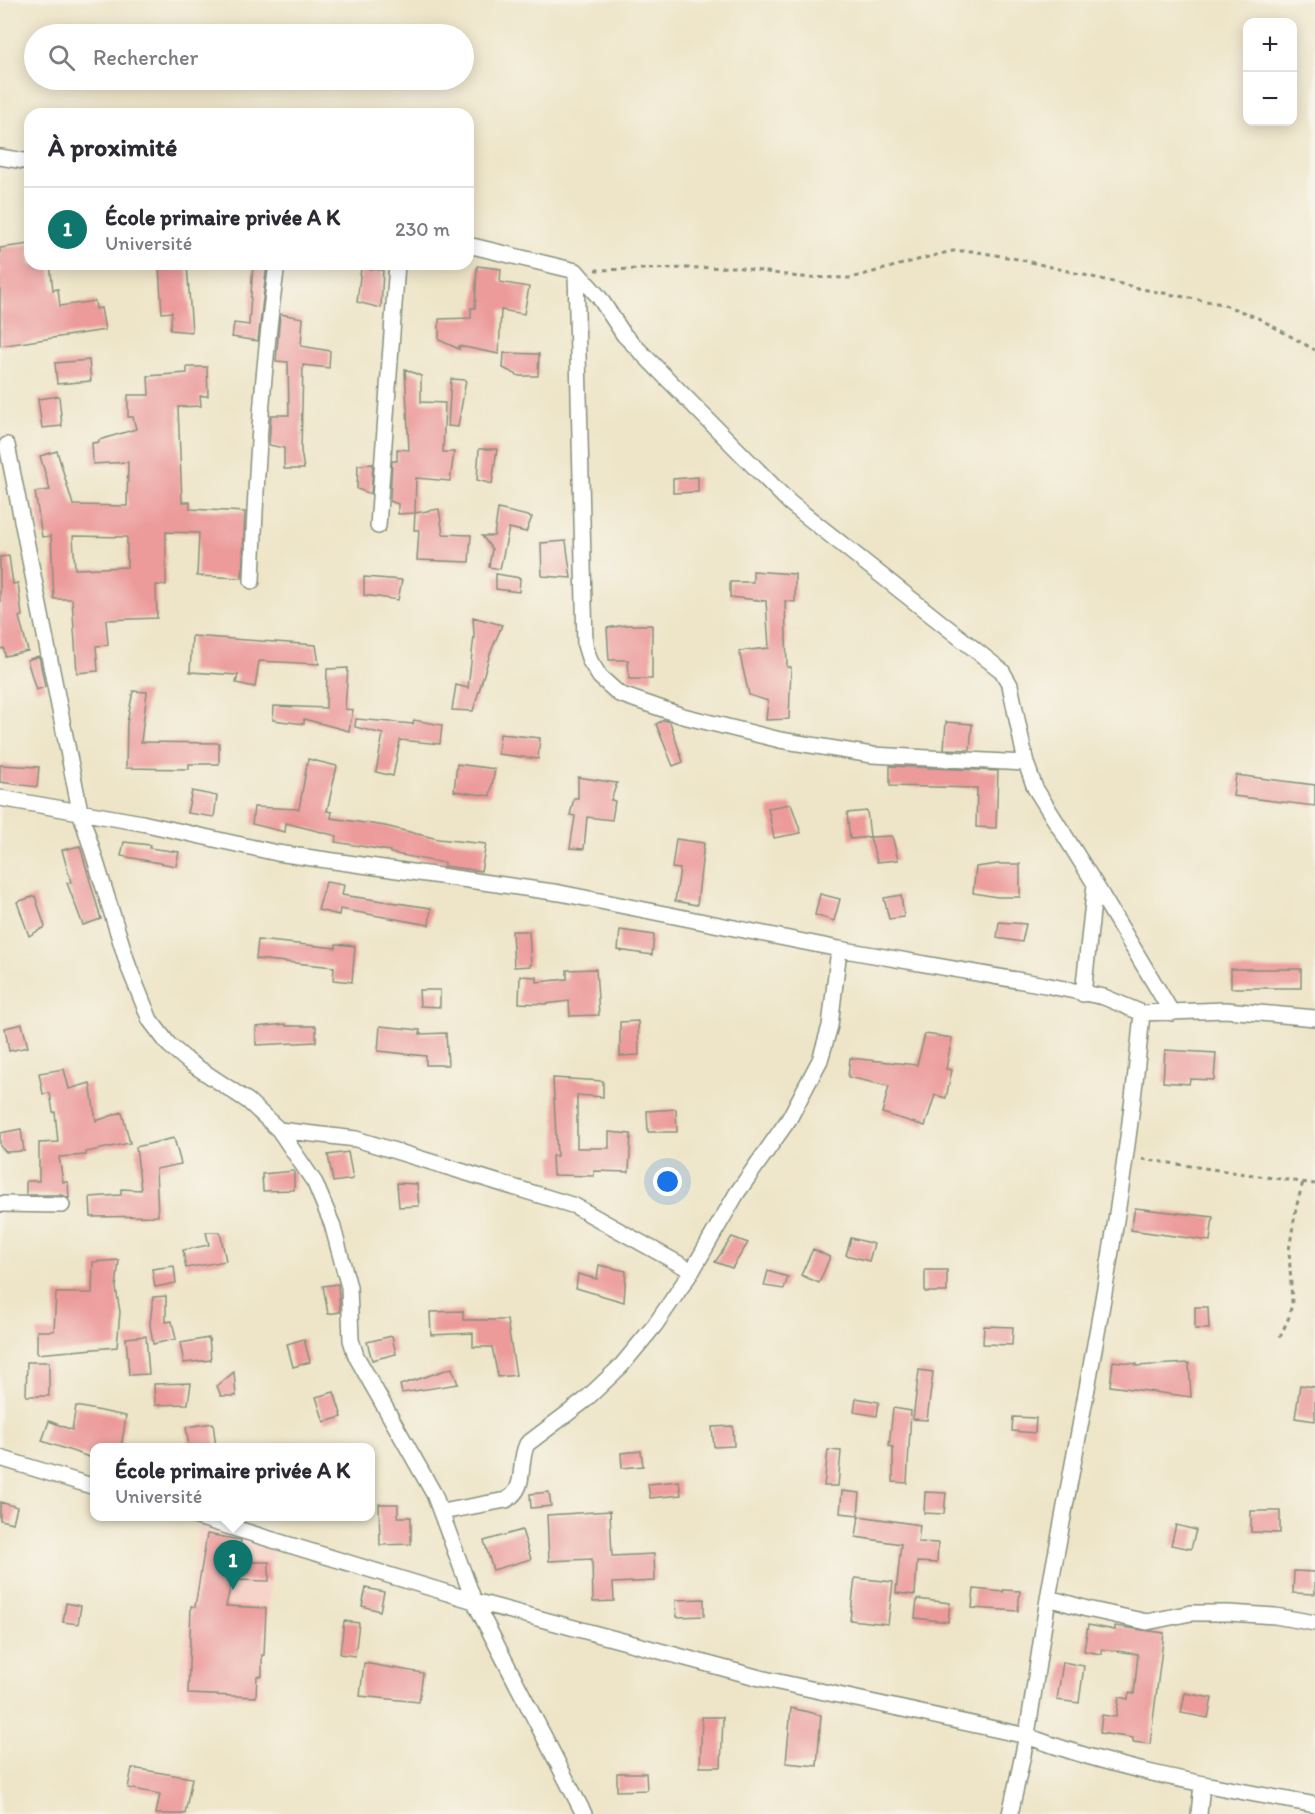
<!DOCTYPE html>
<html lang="fr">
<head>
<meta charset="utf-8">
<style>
	:root { --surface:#fff; --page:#f2f2f3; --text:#2b2b33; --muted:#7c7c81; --line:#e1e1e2; --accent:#0f766e }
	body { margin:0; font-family:Itim,sans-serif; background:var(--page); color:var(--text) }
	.controls { position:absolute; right:18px; top:18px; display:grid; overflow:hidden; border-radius:12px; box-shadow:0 3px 15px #0003 }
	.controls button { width:54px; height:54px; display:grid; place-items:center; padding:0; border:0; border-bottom:2px solid var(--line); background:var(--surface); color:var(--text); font:30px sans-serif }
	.you { position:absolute; left:668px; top:1182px; width:21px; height:21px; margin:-15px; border:4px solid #fff; border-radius:50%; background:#1a73e8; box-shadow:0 0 0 9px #1a73e833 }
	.badge { display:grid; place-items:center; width:39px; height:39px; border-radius:50%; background:var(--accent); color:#fff; font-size:20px; font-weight:700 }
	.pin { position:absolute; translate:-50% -50px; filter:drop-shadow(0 2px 3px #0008) }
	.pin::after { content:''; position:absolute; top:32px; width:21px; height:18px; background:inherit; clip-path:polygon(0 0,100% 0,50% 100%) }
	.popup { position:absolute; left:90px; top:1443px; width:285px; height:78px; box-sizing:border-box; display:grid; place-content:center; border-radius:12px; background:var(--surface); filter:drop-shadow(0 2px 4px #0005); font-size:20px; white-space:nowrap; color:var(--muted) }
	.popup b { font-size:22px; color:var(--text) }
	.popup::after { content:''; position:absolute; left:50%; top:100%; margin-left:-12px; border:12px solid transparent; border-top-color:var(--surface) }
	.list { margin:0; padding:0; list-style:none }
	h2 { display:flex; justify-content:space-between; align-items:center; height:78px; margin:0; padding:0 24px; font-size:26px }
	h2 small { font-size:20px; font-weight:400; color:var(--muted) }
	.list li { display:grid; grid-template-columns:39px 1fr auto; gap:18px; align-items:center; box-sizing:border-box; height:84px; padding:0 24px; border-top:2px solid var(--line) }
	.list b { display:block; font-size:22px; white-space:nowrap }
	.list p { margin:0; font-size:20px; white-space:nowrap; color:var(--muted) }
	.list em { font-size:20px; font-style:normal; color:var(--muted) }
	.icon { flex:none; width:33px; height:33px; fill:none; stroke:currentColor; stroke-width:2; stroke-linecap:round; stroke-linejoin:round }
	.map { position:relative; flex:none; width:1315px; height:1814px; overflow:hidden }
	.search { position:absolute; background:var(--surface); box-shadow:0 3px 15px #0003; left:24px; top:24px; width:450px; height:66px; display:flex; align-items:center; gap:15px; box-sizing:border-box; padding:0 21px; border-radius:33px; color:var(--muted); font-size:22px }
	.panel { position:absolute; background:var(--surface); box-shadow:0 3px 15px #0003; left:24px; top:108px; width:450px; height:162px; border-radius:18px }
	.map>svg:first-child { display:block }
	.built { fill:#f7d1c6 }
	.building { fill:#ec9a9a; fill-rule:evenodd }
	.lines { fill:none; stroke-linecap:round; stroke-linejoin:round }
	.minor-casing { stroke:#86917e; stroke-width:18 }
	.path { stroke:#86917e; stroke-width:3; stroke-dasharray:4.5 4.5; stroke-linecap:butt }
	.minor { stroke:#fff; stroke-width:15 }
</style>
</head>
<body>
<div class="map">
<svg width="1315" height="1814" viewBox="0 0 1315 1814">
	<rect width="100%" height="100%" fill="#f7f3e8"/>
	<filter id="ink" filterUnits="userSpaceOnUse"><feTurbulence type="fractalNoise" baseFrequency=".0167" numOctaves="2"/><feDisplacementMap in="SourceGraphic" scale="12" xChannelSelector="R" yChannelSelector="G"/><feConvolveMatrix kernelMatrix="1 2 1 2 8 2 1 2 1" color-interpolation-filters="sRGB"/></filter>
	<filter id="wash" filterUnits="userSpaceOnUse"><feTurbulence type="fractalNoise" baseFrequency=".008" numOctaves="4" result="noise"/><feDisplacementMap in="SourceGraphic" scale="24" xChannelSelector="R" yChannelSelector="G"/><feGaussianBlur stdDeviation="1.35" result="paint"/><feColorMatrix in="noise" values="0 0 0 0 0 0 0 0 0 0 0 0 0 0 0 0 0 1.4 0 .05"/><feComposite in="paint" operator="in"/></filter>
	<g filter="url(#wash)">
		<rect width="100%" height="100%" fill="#eee5c8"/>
		<path class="built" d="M199 1527 273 1547 262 1699 178 1696Z"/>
		<g id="blocks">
			<path class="building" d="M30 244V264H50L53 290 58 289 60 306 95 301 96 309 101 308 105 330 0 346V248Z
				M253 264H267L258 341 232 337 234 323 249 325Z
				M187 265 192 332 170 330 172 312 162 313 159 267Z
				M477 266 501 269 500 282 529 287 524 314 501 310 499 354 459 346V349L439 340V319L471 318V308H475Z
				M361 268 383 270 381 308 357 302Z
				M280 314 303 318 301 346 330 351 329 368 303 365 301 451 304 469H284V448L269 445 271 415H289L288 362 276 361Z
				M504 353 539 354 538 376H519L503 368Z
				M89 360 91 381 57 384 55 363Z
				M187 367H207L208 396H200L201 406 178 407 182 502H190V509L245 512 242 578 197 576 199 533 166 532V585H156L157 618 106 620 108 645 96 646 98 671 77 673 72 599H54L51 536 42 537 35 492 50 490 40 456 57 451 73 505 127 506 128 462 93 464 92 443 99 442V440L136 429 133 417H128V395H149L148 376 187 373ZM73 536 127 537V567L75 569Z
				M405 369 421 376V402L445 403 443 452H454L450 481 416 478 415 513 398 514V504L390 501 392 461H397V449L409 450Z
				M451 379 466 380 458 427 448 426Z
				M59 396 62 426 42 428 38 399Z
				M479 449H497L492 484 477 480Z
				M373 464 371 494 357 489 358 465Z
				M698 477V492L673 493V479Z
				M439 509 443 534 471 535 469 562 417 560 419 530H414L415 513Z
				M498 509 532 517 526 532 509 528 500 569 489 567 492 549 482 536H494Z
				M566 541 571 578 542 576 541 543Z
				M9 556 13 584 18 583 22 616 19 617 28 651 5 656 4 648 0 649V557Z
				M753 571 795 574V602L785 601 787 667H791L789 719 766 720 768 701 749 695 739 651 769 648 766 601 730 597V582H753Z
				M496 574 520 578 519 592 496 589Z
				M364 577 402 580 398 600 364 595Z
				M473 617 502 625 490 654 473 711 452 710 456 685 468 688 474 636Z
				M626 625H652V679H629L628 660H609L607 628Z
				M192 636 316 645 319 664 259 661 255 687 236 683 238 675 190 672Z
				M39 656 45 687 36 690 27 660Z
				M348 668 345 709 353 710 349 731 304 719V724L273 720 274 706 326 708 327 669Z
				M133 691 147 692 141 742 219 743V764H189V769L126 768 127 723Z
				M356 719 413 724 414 720 442 725 440 744 400 740 393 776 376 772 383 734 355 727Z
				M664 720 670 722 683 762 673 766 656 724Z
				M946 722 972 724 970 750 944 749Z
				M500 734 540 738 538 759 498 754Z
				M308 759 337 766 327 811 332 812 331 818 385 826 438 839 486 844 481 871 444 866V863L390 853V851L335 842 337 836 286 823 285 832 252 824 254 807 299 809Z
				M457 764 495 769 490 796 454 791Z
				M0 765 39 767 37 787 0 782Z
				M890 766 998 771 996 828 976 827 977 788 890 786Z
				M1236 775 1315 785V806L1233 796Z
				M578 777 617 783 611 800 615 801 612 820 587 817 584 849 570 848 575 816 570 815 574 798H578Z
				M192 791 217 796 214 817 187 813Z
				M791 804 801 833 774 838 768 808Z
				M867 811 870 837 850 839 847 813Z
				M892 836 898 860 877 862 870 837Z
				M676 839 704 843 697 905 675 901 680 869 672 868Z
				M124 842 150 845 149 848 179 852 176 866 121 856Z
				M80 846 101 919 83 925 67 883 71 882 62 850Z
				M998 864H1020V897H997L973 893 976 867Z
				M326 882 344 885 342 895 431 908 429 925 340 909 339 915 318 910Z
				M820 894 840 899 834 921 815 915Z
				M901 895 904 917 889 919 884 898Z
				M35 896 45 927 29 936 17 902Z
				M999 922 1026 924 1022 942 997 938Z
				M620 930 654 935 652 955 618 950Z
				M512 931H529L531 966 514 967Z
				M258 940 336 948V944L355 946 352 982 333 980 334 967 256 959Z
				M596 969 599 1015 570 1016 569 1001 545 1004 519 1003 520 976 537 977V982L567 979V970Z
				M1231 969H1301V988H1231Z
				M419 990H440V1007L420 1006Z
				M638 1021 639 1055 620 1056V1022Z
				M22 1024 28 1047 9 1051 5 1028Z
				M286 1024V1026H316V1042L256 1045V1027Z
				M380 1026 420 1030V1034L446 1033 448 1065H426V1056L378 1051Z
				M925 1034 952 1038 946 1069 952 1070 946 1098 935 1095 925 1126 882 1113 889 1086 848 1077 850 1058 917 1065Z
				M1165 1050 1216 1053 1214 1080 1190 1079 1189 1084 1163 1082Z
				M64 1069 69 1089 90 1083 96 1121 122 1112 130 1143 86 1152V1155L59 1157 63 1182H68L69 1198 62 1195H26V1181H39V1143L58 1142 55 1112H53L50 1093 43 1094 39 1073Z
				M553 1078 603 1081V1097L577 1095V1148H609V1132L631 1134 629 1172 594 1171V1176L553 1175 552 1156H557Z
				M676 1109 677 1132H648L647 1111Z
				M21 1129 24 1151 6 1152 0 1146V1133Z
				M174 1138 181 1164 156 1169 158 1216 91 1217 90 1197 121 1195V1189L141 1190 136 1147Z
				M348 1152 353 1179 333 1182 328 1155Z
				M294 1171V1190L263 1191 262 1174Z
				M397 1183 417 1184 419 1206 399 1207Z
				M1135 1208 1213 1217 1210 1241 1131 1230Z
				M206 1232H220L226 1261 186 1268 183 1250 209 1245Z
				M732 1237 748 1243 732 1268 715 1262Z
				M851 1238 874 1244 869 1261 846 1255Z
				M813 1249 830 1257 819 1283 801 1275Z
				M119 1260 116 1288 120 1312 117 1347 37 1354V1331H54L56 1293H92L93 1262Z
				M599 1265 626 1271 624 1302 576 1288 578 1274 597 1279Z
				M174 1266 176 1283 155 1287 152 1269Z
				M925 1270H947V1292H925Z
				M768 1271 788 1277 784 1289 764 1286Z
				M338 1284 340 1312 328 1314 323 1286Z
				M166 1296V1322L172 1321 176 1339 153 1344 150 1324 153 1297Z
				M1195 1307H1208L1209 1329H1195Z
				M463 1311V1320H507L516 1375 498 1377 492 1347H473V1333L431 1335 430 1312Z
				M984 1326 1013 1327 1012 1345 983 1344Z
				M146 1336 149 1374 129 1375 126 1338Z
				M392 1336 396 1354 372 1360 367 1342Z
				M209 1338 211 1360 184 1363 180 1343Z
				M304 1339 310 1362 293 1367 287 1344Z
				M1113 1361 1137 1364 1136 1366 1189 1363 1191 1397 1110 1386Z
				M27 1362H49V1396H26Z
				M452 1368 458 1384 402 1393 400 1385Z
				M919 1370 933 1372 927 1420 913 1419Z
				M234 1372 236 1396H221L217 1386Z
				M191 1383 188 1404 155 1405 154 1384Z
				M1300 1385 1315 1387V1421L1295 1418Z
				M334 1392 342 1417 324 1422 316 1397Z
				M856 1398 879 1402 877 1416 854 1412Z
				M76 1406 126 1416 121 1448H95V1459L42 1441 49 1421 72 1430Z
				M893 1408 911 1411 907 1483 893 1482V1447L889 1446Z
				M1013 1417 1036 1418 1035 1433 1012 1431Z
				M213 1423 216 1448H189L186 1427Z
				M733 1426 734 1446 714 1447 712 1427Z
				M828 1450 841 1451 838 1486H824Z
				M641 1451 643 1466 622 1468 621 1453Z
				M679 1481 681 1495 650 1498 648 1484Z
				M842 1491 860 1493 858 1515 840 1513Z
				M549 1492 551 1506 531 1508 530 1494Z
				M925 1492 946 1493 944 1514 924 1513Z
				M0 1502 17 1507 13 1523 0 1520Z
				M379 1504H398V1517H411V1544L380 1545Z
				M610 1511 612 1556 654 1554 655 1581 613 1583 614 1601 593 1602 592 1559 549 1561 547 1515Z
				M1251 1511H1280V1533L1251 1532Z
				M859 1516 920 1525 918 1542 938 1543 937 1563 917 1562 915 1595 896 1593 901 1544 856 1537Z
				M1176 1525 1196 1530 1191 1549 1171 1545Z
				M522 1530 531 1559 493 1570 484 1541Z
				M207 1534 241 1540 237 1562H269V1581L232 1580 226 1606 266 1608 264 1655H262V1676H257L256 1697 188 1694 191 1606 195 1607Z
				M1294 1571 1315 1572V1594L1293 1593Z
				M855 1578 893 1582 888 1624 850 1620Z
				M366 1588 384 1592 380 1611 362 1606Z
				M974 1589 1003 1592V1590L1020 1591 1018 1611 972 1608Z
				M704 1599V1616L677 1617 676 1600Z
				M917 1599 950 1603 948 1622 915 1618Z
				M66 1603 81 1606 78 1624 63 1622Z
				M344 1621 359 1623 355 1656 340 1654Z
				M1088 1625 1115 1630V1626L1164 1633 1150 1744 1133 1742V1738L1100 1733 1102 1715 1116 1717 1119 1697 1128 1699 1129 1693 1134 1694 1138 1654 1102 1649V1654L1084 1651Z
				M1063 1662 1084 1666 1079 1703 1057 1700Z
				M364 1663 423 1673 419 1702 360 1696Z
				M1185 1693 1212 1698 1208 1718 1181 1713Z
				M791 1708 821 1715 817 1766 786 1763Z
				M702 1717H723L721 1767H700Z
				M132 1768 192 1778 185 1814H156L160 1794 128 1788Z
				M617 1773H646L647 1790 617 1791Z"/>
		</g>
	</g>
	<g filter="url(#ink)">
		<use href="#blocks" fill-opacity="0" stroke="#86917e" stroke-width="1.5"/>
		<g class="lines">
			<defs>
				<path id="minor" d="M0 157 30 162
					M468 245 576 271 585 645 590 661 600 677 619 694 683 716 780 740 872 755 1026 763
					M576 271 599 297 624 335 790 503 1002 671 1010 685 1026 763 1035 788 1095 884 1083 994
					M7 445 80 811 129 968 150 1020 169 1045 189 1062 248 1101 279 1130 315 1183 332 1224 349 1287 351 1340 356 1356 434 1494 474 1601 584 1814
					M378 526 397 264
					M252 581C256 475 262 369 277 264
					M0 798 142 823 277 853 560 893 839 949 1045 985 1104 997 1142 1013 1226 1010 1315 1018
					M1095 884 1172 1013
					M279 1130 356 1139 575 1206 692 1271
					M0 1204 62 1205
					M0 1458 95 1487
					M442 1512 506 1500C528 1488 517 1465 527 1444L584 1401 621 1366 655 1325 692 1271 737 1193 789 1119 820 1060 830 1026 839 949
					M194 1516 474 1601 760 1678 1027 1736C1120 1771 1218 1787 1315 1805
					M1049 1598 1087 1609 1147 1622 1191 1613H1229L1275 1616 1315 1623
					M1010 1814C1016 1787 1022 1761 1027 1734 1037 1675 1044 1614 1056 1555 1089 1377 1126 1194 1142 1013
					M1199 1814 1202 1784"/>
			</defs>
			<use href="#minor" class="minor-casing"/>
			<path class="path" d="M595 270 735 267 799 277 851 278 936 255 953 251H972L1018 259 1142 289 1222 304 1258 318 1315 350
				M1142 1159 1315 1184
				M1280 1337 1289 1317 1292 1303 1289 1250 1296 1208 1303 1182"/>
			<use href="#minor" class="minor"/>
		</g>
	</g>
</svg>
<div class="controls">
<button>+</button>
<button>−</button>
</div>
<div class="you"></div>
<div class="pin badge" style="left:233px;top:1590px">1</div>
<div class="popup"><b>École primaire privée A K</b>Université</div>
<div class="search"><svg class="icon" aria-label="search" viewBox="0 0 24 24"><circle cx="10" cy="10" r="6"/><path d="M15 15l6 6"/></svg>Rechercher</div>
<section class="panel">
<h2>À proximité<small></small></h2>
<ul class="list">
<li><span class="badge">1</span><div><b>École primaire privée A K</b><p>Université</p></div><em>230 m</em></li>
</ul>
</section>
</div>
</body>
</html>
